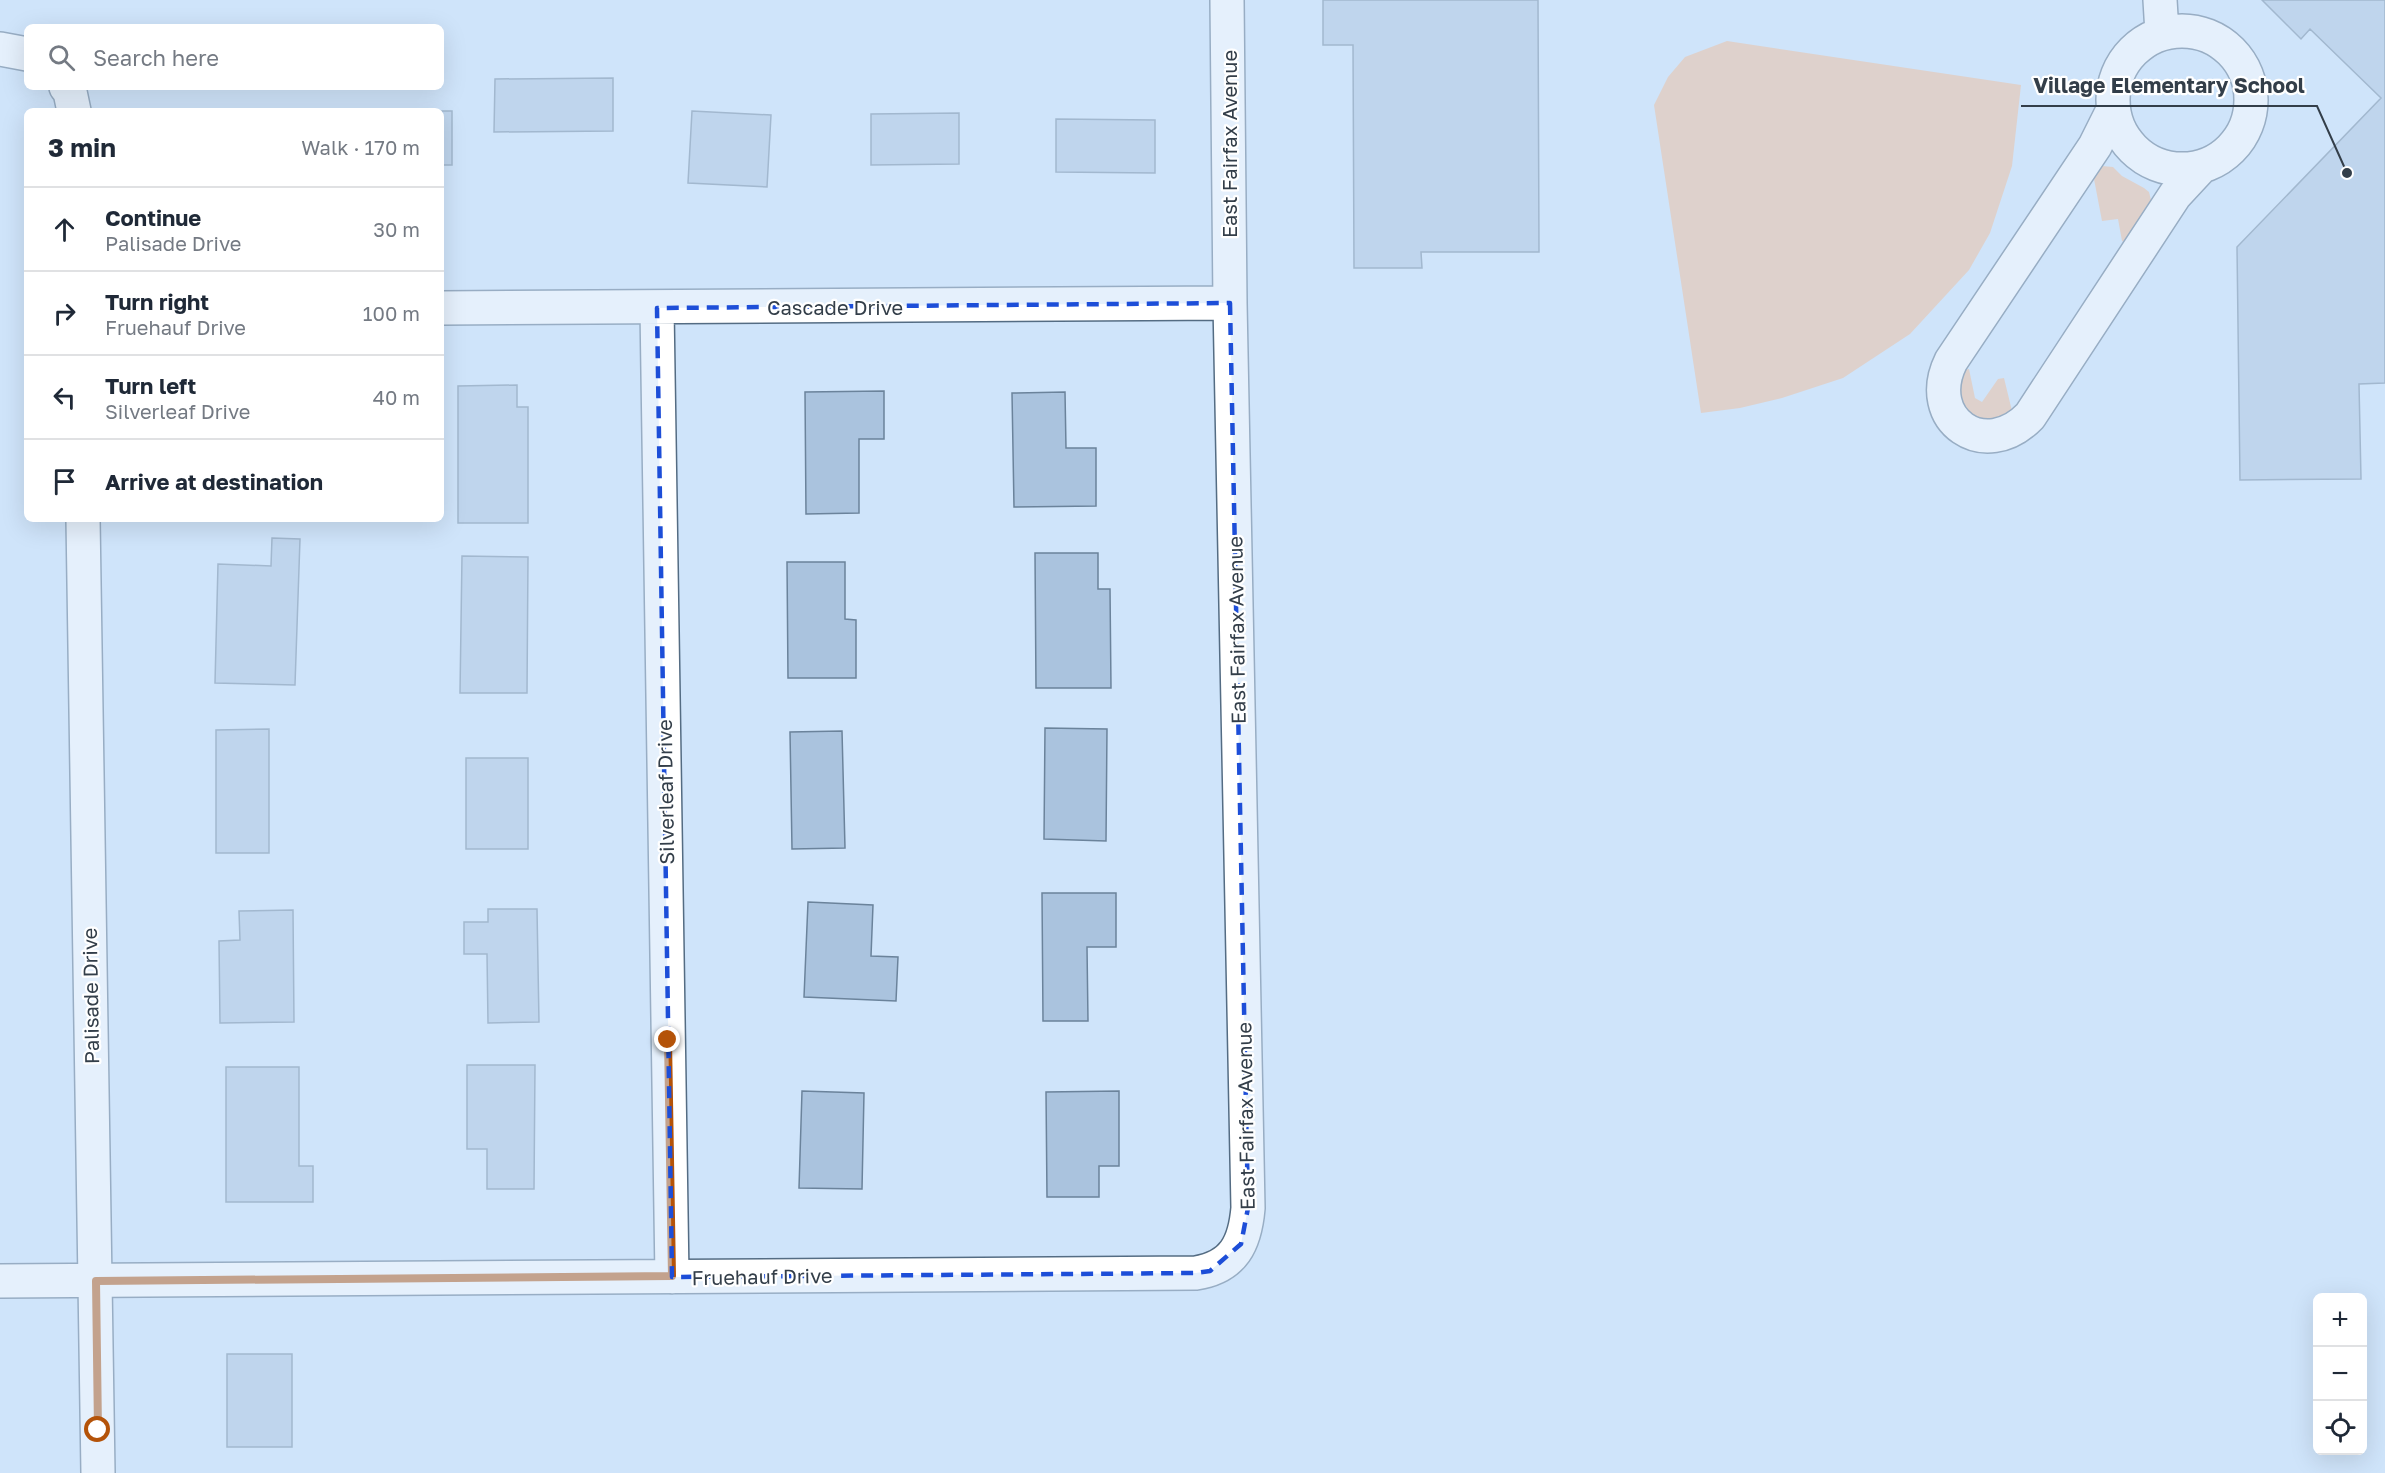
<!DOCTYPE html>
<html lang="en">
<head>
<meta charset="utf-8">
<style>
	:root { --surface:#fff; --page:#f2f2f3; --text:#1f2937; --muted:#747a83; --line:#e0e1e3 }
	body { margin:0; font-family:"Golos Text",sans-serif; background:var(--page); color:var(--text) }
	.controls { position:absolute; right:18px; bottom:18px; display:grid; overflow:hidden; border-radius:9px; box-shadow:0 6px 24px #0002 }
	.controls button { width:54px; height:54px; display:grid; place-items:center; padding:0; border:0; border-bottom:2px solid var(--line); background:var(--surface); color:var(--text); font:30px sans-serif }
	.stop { position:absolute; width:18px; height:18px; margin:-14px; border:4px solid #b45309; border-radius:50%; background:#fff }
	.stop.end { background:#b45309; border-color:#fff; box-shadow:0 2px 6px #0008 }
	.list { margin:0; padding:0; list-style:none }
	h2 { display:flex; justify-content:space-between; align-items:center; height:78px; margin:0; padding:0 24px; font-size:26px }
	h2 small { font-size:20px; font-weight:400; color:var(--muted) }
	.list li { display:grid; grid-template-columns:39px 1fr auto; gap:18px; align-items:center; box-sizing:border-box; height:84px; padding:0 24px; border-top:2px solid var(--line) }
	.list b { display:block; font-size:22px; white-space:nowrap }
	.list p { margin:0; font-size:20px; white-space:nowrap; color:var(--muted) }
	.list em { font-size:20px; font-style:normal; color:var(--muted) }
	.icon { flex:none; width:33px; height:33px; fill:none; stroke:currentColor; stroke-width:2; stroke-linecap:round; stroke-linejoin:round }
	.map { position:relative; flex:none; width:2385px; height:1473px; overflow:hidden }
	.search { position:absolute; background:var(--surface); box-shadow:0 6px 24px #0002; left:24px; top:24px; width:420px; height:66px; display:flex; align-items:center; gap:15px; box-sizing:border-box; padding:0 21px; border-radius:9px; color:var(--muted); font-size:22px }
	.panel { position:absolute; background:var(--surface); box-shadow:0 6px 24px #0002; left:24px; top:108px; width:420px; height:414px; border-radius:9px }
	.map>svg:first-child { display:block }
	.green { fill:#efbb95 }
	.building { fill:#aac3de; stroke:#6b839b; stroke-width:1.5 }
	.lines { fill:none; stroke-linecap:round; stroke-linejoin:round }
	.minor-casing { stroke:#546c83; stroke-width:36 }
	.minor { stroke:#fff; stroke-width:33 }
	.route { stroke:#b45309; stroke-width:8 }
	.marked { fill:none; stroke:#1d4ed8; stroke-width:4.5; stroke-dasharray:12 8; stroke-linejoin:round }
	.labels { text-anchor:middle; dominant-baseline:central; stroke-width:4.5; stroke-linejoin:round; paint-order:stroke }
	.street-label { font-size:20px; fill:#333e49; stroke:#fff }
	.leader { fill:none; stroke:#333e49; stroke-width:2 }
	.callout-dot { fill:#333e49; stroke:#fff; stroke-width:2 }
	.callout-label { font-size:21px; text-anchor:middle; font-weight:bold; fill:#333e49; stroke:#fff; stroke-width:4.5; stroke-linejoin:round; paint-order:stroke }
</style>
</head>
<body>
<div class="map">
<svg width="2385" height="1473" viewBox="0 0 2385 1473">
	<rect width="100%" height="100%" fill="#cfe4fa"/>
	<path class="green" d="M1727 41 2021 85 2012 166 1990 233 1969 270 1910 334 1843 378 1782 398 1740 408 1701 413 1654 105 1668 77 1685 57Z
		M2102 166 2113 167 2122 176 2144 188 2149 192 2152 204 2125 243 2122 241 2118 219 2102 221 2094 179V173Z
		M1969 369 1975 398 1982 402 1998 379 2004 378 2012 411 1998 424 1968 415 1957 391 1964 370Z"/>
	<path class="building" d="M1323 0H1538L1539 252H1421L1422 268H1354L1353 45H1323Z
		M2262 0H2385V383L2359 384 2361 479 2240 480 2237 247 2381 98 2310 29 2301 39Z
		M613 78V131L494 132 495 79Z
		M441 111H452V165H441Z
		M692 111 771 115 767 187 688 183Z
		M959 113V164L871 165V114Z
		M1056 119 1155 120V173L1056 172Z
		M517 385V407H528V523H458V386Z
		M884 391V439H859V513L806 514 805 392Z
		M1065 392 1066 448H1096V506L1014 507 1012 393Z
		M272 538 300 539 295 685 215 683 218 564 271 566Z
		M1035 553H1098V589H1110L1111 688H1036Z
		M462 556 528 557 527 693H460Z
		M787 562H845V619L856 620V678H788Z
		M1045 728 1107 729 1106 841 1044 839Z
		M269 729V853H216V730Z
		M842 731 845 848 792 849 790 732Z
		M466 758H528V849H466Z
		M1042 893H1116V947H1087L1088 1021H1043Z
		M808 902 873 905 871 956 898 957 896 1001 804 997Z
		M488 909H537L539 1022 488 1023 487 954H464V922H488Z
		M293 910 294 1022 220 1023 219 941 240 940 239 911Z
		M467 1065H535L534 1189H487V1149H467Z
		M226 1067H299V1166H313V1202H226Z
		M802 1091 864 1093 862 1189 799 1188Z
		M1119 1091V1166H1099V1197H1047L1046 1092Z
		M227 1354H292V1447H227Z"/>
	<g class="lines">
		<defs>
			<path id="minor" d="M2160 0 2162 33
				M2113 100a69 69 0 1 1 138 0a69 69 0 1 1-138 0Z
				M0 49 27 54
				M66 87 70 92 74 111
				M2113 110 2095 146 1951 361C1922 420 1985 463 2030 416L2175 195 2201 167
				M441 308 1230 303
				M657 308 672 1277
				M83 519 98 1473
				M0 1281 1196 1273C1234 1267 1245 1243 1248 1208L1230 303 1227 0"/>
		</defs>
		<use href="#minor" class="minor-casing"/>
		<use href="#minor" class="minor"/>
	</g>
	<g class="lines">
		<path class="route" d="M98 1430 96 1281 672 1276 668 1040"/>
	</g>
	<path d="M0 0H2385V1473H0ZM1230 303 1248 1208 1241 1244 1210 1271 1196 1273 672 1277 657 308Z" fill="#cfe4fa" fill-opacity=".55" fill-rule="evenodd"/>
	<path class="marked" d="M1230 303 1248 1208 1241 1244 1210 1271 1196 1273 672 1277 657 308Z"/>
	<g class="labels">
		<g class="street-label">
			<text transform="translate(1229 144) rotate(-90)">East Fairfax Avenue</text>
			<text x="835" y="307">Cascade Drive</text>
			<text transform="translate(1236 630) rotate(-91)">East Fairfax Avenue</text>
			<text transform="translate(665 792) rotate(-91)">Silverleaf Drive</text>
			<text transform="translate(90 996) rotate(-91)">Palisade Drive</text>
			<text transform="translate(1245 1116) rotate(-91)">East Fairfax Avenue</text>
			<text transform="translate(762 1276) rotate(-1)">Fruehauf Drive</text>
		</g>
	</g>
	<path class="leader" d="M2347 173L2317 106H2021"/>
	<circle class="callout-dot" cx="2347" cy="173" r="6"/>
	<g class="callout-label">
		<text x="2169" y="93">Village Elementary School</text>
	</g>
</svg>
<div class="controls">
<button>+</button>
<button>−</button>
<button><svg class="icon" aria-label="locate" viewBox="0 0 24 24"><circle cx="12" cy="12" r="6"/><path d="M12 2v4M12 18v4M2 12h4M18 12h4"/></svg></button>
</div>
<div class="stop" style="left:98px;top:1430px"></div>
<div class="stop end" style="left:668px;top:1040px"></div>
<div class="search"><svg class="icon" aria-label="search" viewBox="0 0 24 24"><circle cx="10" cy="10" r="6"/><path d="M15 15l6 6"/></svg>Search here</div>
<section class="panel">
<h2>3 min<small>Walk · 170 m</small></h2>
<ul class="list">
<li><svg class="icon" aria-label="ahead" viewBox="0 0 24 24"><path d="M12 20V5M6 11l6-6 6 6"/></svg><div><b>Continue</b><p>Palisade Drive</p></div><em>30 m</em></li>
<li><svg class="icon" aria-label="right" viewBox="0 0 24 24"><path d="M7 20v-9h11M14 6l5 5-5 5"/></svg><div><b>Turn right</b><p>Fruehauf Drive</p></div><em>100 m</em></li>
<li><svg class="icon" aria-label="left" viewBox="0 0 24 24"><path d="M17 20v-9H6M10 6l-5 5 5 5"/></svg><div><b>Turn left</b><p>Silverleaf Drive</p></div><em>40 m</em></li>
<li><svg class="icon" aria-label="arrive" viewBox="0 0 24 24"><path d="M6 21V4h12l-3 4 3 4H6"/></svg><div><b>Arrive at destination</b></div></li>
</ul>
</section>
</div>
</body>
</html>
